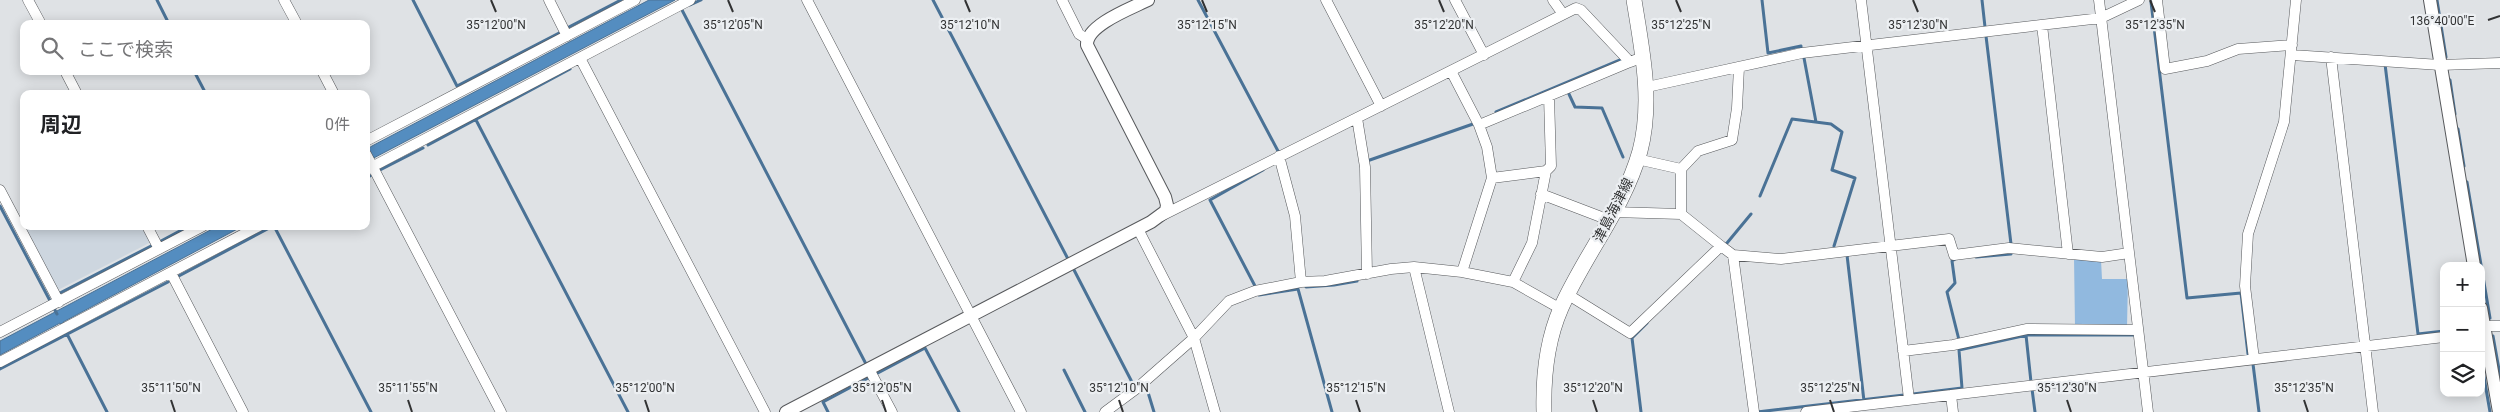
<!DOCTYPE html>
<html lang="ja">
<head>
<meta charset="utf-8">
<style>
	:root { --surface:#fff; --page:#f2f2f2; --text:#202124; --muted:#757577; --line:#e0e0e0 }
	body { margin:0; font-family:Roboto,"Noto Sans JP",sans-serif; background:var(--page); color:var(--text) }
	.controls { position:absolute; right:15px; bottom:15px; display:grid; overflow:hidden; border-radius:10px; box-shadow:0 2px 12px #0003 }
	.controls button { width:45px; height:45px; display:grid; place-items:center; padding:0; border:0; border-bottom:1px solid var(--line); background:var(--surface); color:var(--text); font:25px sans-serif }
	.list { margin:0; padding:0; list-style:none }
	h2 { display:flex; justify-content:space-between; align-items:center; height:65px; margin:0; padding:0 20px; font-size:21px }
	h2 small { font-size:16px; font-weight:400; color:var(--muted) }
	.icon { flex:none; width:28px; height:28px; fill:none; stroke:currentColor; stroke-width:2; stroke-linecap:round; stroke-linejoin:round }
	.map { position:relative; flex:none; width:2500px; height:412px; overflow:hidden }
	.search { position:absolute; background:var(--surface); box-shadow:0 2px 12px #0003; left:20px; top:20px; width:350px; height:55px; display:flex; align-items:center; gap:12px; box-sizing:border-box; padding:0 18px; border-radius:10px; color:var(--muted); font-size:19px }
	.panel { position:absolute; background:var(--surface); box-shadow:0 2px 12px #0003; left:20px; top:90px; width:350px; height:140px; border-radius:10px }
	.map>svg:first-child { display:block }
	.built { fill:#cdd6df }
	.green { fill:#91b9df }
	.water { fill:#548dc0; stroke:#4a7296 }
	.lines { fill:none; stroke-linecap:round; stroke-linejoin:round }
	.stream { stroke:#4a7296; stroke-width:3 }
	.minor-casing { stroke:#57595c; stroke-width:11 }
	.tertiary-casing { stroke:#57595c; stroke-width:14 }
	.secondary-casing { stroke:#57595c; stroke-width:16 }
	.minor { stroke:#fff; stroke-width:10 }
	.tertiary { stroke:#fff; stroke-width:12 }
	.secondary { stroke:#fff; stroke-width:15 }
	.ticks { fill:none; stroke:#313233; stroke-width:2 }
	.labels { text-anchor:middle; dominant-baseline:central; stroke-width:4.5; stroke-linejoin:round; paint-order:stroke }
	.street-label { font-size:14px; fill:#313233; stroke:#eceff2 }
	.ticks-label { font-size:12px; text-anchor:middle; fill:#313233; stroke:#eceff2; stroke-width:4.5; stroke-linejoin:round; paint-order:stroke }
</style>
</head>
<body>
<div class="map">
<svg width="2500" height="412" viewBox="0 0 2500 412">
	<rect width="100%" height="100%" fill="#dfe2e5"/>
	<path class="built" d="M34 226H142L151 242 56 291 25 231Z"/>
	<path class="green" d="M2074 257 2101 260 2102 279H2128L2127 327H2075Z"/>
	<path class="water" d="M649 0H675L366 162V150L372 146Z
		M218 226H243L63 322 64 325 62 326 60 323 0 355V341Z"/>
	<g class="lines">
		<path class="stream" d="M157 0 169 24
			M413 0 457 86
			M933 0 1068 259
			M1198 0 1278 151
			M1762 0 1768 53 1801 46V49
			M1982 0 1985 27
			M2437 0 2446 57
			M2151 2 2187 298 2241 293 2248 354
			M690 5 701 0
			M682 10 866 364
			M567 28 621 0
			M1986 36 2011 244
			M1804 58 1816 122
			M2385 64 2418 334 2444 331
			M194 71 206 94
			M2450 80 2455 114
			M457 86 561 32
			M1568 92 1575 107 1602 108 1623 157
			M1496 112 1620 60
			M476 120 628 412
			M2458 129 2464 166
			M428 145 570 69
			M1367 159V161L1473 124
			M380 170 423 148
			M366 178 370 176
			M2467 182 2490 318
			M1760 196 1792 119 1831 124 1842 132 1832 170 1855 178 1834 246
			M0 206 57 314
			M274 226 371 412
			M161 241 189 226
			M1727 243 1751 214
			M1847 255 1864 401
			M1976 257 2011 254 2012 251
			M1955 259 1952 261 1955 283 1947 292 1959 340
			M1073 268 1134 386 1132 387
			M177 277 273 226
			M1255 286 1210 200 1263 170
			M1306 287 1334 285 1357 281
			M1258 293 1259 295 1298 289 1332 412
			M58 294 151 246
			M67 334 107 412
			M2026 335 2031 382
			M2493 336 2500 375
			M2481 360 2490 412
			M2253 364 2259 412
			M0 369 168 282
			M1064 370 1085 412
			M876 374 925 348 959 412
			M1147 389 1154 412
			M2032 389 2035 412
			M1913 394 1962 388 1959 350 2027 335H2133
			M828 412 823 402 870 377
			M1641 412 1632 338 1647 323
			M1757 412 1904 395"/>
		<defs>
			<path id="minor" d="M28 0 41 24
				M284 0 297 24
				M549 0 567 36
				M807 0 1021 412
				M1062 0 1079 34 1087 39
				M1326 0 1381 106
				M1455 0 1484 55
				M1553 0 1563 14
				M1861 0 1909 399
				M2099 0 2148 412
				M2157 0 2165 69 2207 61 2238 49 2292 45
				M2042 25 2068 254
				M2292 55 2440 65 2500 63
				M2331 57 2373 412
				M580 58 765 412
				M65 71 77 94
				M322 71 334 94
				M1451 71 1479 125 1630 62
				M1647 87 1802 53 2101 18 2139 0
				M1357 118 1365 167 1367 274
				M366 141 635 0
				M366 154 501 412
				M1279 156 1295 216 1301 282
				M1637 159 1681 169V214
				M1681 169 1698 151 1732 140 1737 108 1739 67
				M366 170 690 0
				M1492 178 1546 171
				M0 190 59 302
				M1541 194 1609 220
				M1613 212 1681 214 1721 246
				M1161 216 1576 8 1581 10 1630 62 1643 57
				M147 226 159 249
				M1138 229 1194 338 1215 412
				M1733 255 1754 412
				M1414 267 1449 412
				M1462 272 1492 178 1487 147 1479 125
				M171 273 243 412
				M1513 282 1532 243 1546 171 1551 166 1549 96
				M1567 294 1630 333 1721 246 1733 255 1781 259 1949 239 1954 255 2009 248 2102 257 2129 253
				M2484 326H2500
				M0 332 203 226
				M1903 351 1953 345 2027 329 2138 330
				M2254 359 2245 286 2248 234 2284 122 2296 0
				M0 362 259 226
				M869 369 892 412
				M1951 395 1953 412
				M1105 412 1136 389 1194 338 1229 301 1255 291 1301 282 1325 281 1391 269 1414 267 1462 272 1513 282 1561 309
				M1806 412 2444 337"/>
			<path id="tertiary" d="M2430 0 2474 266
				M2481 308 2499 412
				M786 412 1151 222 1166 211 1167 205 1165 197 1087 45C1086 25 1132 8 1148 0"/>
			<path id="secondary" d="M1544 412C1543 376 1547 340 1561 308 1585 254 1624 208 1640 151 1653 101 1642 50 1634 0"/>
		</defs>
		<use href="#minor" class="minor-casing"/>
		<use href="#tertiary" class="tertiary-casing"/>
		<use href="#secondary" class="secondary-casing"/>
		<use href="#minor" class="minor"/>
		<use href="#tertiary" class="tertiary"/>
		<use href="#secondary" class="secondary"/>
	</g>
	<path class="ticks" d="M491 0 496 12M728 0 733 12M965 0 970 12M1202 0 1207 12M1439 0 1444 12M1676 0 1681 12M1913 0 1918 12M2150 0 2155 12M2488 20 2500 16M171 400 175 412M408 400 412 412M645 400 649 412M882 400 886 412M1119 400 1123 412M1356 400 1360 412M1593 400 1597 412M1830 400 1834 412M2067 400 2071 412M2304 400 2308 412"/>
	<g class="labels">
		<g class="street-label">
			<text transform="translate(1613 210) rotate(-63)">津島海津線</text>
		</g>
	</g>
	<g class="ticks-label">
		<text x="2442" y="25">136°40'00"E</text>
		<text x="1444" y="29">35°12'20"N</text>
		<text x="1918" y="29">35°12'30"N</text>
		<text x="496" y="29">35°12'00"N</text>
		<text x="733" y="29">35°12'05"N</text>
		<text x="970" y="29">35°12'10"N</text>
		<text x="1207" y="29">35°12'15"N</text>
		<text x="1681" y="29">35°12'25"N</text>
		<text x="2155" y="29">35°12'35"N</text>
		<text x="171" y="392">35°11'50"N</text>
		<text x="408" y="392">35°11'55"N</text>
		<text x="645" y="392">35°12'00"N</text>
		<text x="882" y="392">35°12'05"N</text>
		<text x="1119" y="392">35°12'10"N</text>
		<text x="1356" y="392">35°12'15"N</text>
		<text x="1593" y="392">35°12'20"N</text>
		<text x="1830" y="392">35°12'25"N</text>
		<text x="2067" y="392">35°12'30"N</text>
		<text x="2304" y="392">35°12'35"N</text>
	</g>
</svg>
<div class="controls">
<button>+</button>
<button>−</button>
<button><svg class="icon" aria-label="layers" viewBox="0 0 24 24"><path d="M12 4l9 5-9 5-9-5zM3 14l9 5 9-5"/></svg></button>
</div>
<div class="search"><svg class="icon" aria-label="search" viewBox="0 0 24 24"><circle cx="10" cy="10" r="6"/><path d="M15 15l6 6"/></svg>ここで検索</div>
<section class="panel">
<h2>周辺<small>0件</small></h2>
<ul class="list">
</ul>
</section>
</div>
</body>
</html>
